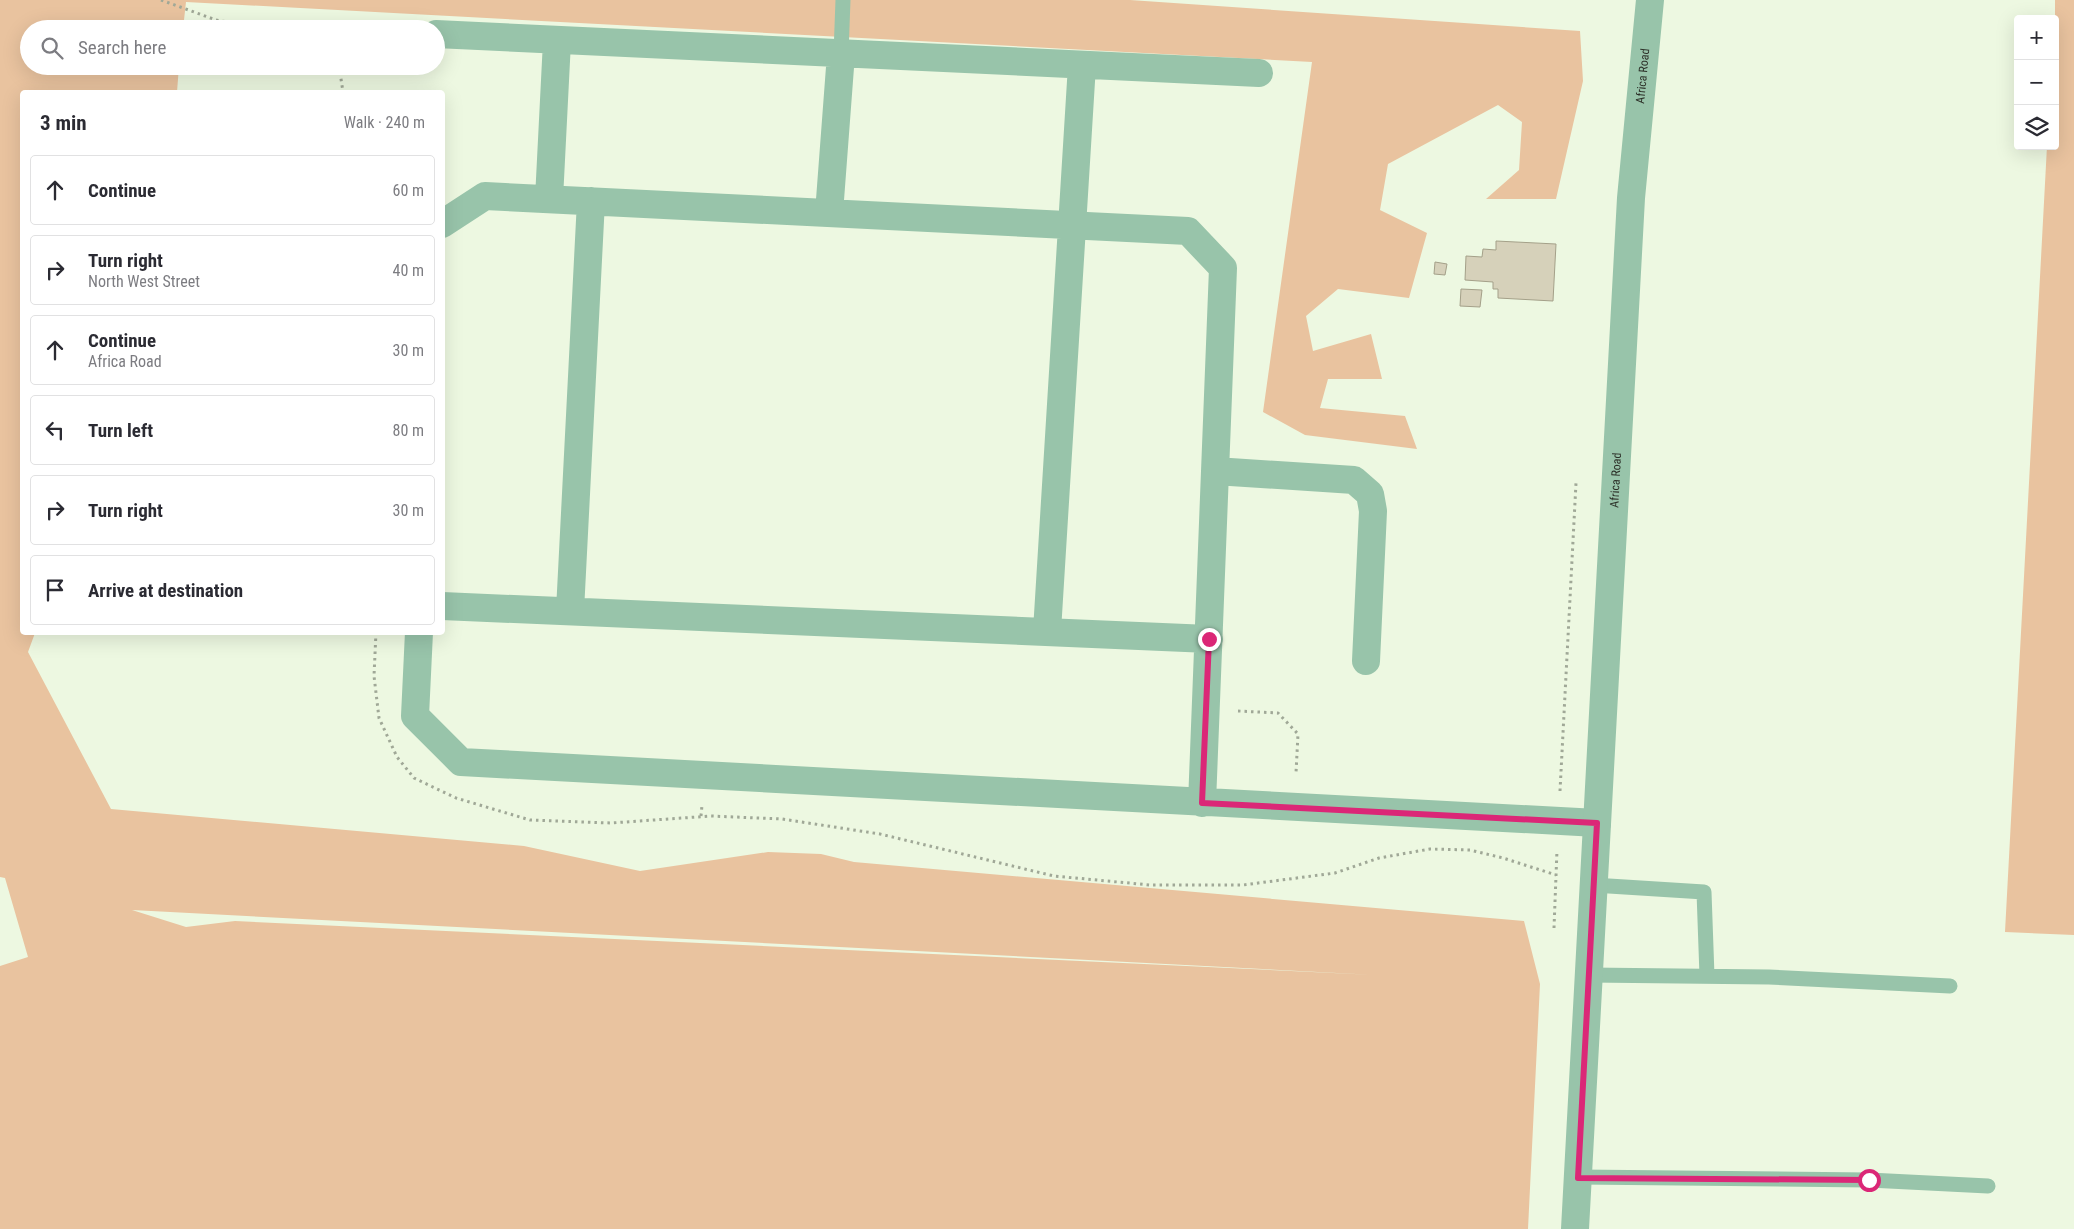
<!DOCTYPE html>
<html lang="en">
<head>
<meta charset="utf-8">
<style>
	:root { --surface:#fff; --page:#f7f7f7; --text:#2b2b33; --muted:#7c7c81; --line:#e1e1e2 }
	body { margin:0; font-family:"Roboto Condensed",sans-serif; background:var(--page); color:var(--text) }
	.controls { position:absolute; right:15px; top:15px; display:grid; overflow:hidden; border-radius:5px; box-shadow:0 5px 20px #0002 }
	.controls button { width:45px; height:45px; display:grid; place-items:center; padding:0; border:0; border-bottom:1px solid var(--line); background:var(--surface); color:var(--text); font:25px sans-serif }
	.stop { position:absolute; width:15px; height:15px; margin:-11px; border:4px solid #db2777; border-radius:50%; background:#fff }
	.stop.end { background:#db2777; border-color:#fff; box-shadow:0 1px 5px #0008 }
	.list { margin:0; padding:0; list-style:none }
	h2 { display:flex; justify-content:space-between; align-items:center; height:65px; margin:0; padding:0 20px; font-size:21px }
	h2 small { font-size:16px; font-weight:400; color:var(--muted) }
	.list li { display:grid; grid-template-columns:32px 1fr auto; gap:15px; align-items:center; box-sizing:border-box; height:70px; margin:0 10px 10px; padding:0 10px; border:1px solid var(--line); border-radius:5px }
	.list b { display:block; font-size:19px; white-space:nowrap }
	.list p { margin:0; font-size:16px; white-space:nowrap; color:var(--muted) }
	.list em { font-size:16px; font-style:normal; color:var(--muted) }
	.icon { flex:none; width:28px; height:28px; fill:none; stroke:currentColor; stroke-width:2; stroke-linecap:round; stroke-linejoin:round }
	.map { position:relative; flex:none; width:2074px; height:1229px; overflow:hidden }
	.search { position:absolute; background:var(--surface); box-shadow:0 5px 20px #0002; left:20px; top:20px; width:425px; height:55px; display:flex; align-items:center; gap:12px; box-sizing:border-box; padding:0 18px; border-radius:28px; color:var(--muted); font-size:19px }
	.panel { position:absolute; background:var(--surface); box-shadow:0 5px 20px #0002; left:20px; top:90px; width:425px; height:545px; border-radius:5px }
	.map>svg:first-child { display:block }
	.green { fill:#e9c39f; fill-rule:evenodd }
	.building { fill:#d6d1ba; stroke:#a4a089 }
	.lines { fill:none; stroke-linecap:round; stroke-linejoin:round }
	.path { stroke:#a0a897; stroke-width:3; stroke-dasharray:2.5 4; stroke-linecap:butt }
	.service { stroke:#98c4aa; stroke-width:15 }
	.minor { stroke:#98c4aa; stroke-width:28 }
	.tertiary { stroke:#98c4aa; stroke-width:28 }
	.route { stroke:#db2777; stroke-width:6 }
	.labels { text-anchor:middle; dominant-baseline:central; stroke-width:4; stroke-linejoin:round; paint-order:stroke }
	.street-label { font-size:12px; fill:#2c3028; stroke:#edf8e1 }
</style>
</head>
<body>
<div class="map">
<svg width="2074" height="1229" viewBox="0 0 2074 1229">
	<rect width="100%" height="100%" fill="#edf8e1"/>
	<path class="green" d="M0 0H1130L1580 31 1583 81 1556 199H1486L1519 170 1522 122 1498 105 1388 164 1380 210 1427 233 1409 298 1338 289 1306 316 1313 351 1371 334 1382 379H1328L1320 408 1405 416 1417 449 1305 435 1263 412 1312 62 186 2 183 29H29V66H179L177 92H22V632L35 633 28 652 111 809 524 846 640 871 768 852 821 854 854 862 1524 921 1540 984 1528 1229H0V966L28 957 5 878 0 877ZM132 910 1375 975 235 921 186 927Z
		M2055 0H2074V935L2005 932 2047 146H2055Z"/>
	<path class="building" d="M1496 241 1556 244 1553 301 1498 298V289H1493V282L1465 280 1466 256 1482 257 1483 249 1496 250Z
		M1435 262 1447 264 1445 275 1434 274Z
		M1461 289 1482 290 1480 307 1460 306Z"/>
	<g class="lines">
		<path class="path" d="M161 0 216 20 268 29
			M339 66 343 92
			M376 632 374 676 379 718 397 757 414 778 456 798 530 820 611 823 711 816 782 819 880 834 1054 876 1150 885H1243L1335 873 1379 858 1430 849 1470 850 1503 858 1556 875
			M1238 711 1278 713 1298 734 1296 773
			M1560 791 1576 483
			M701 816 702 805
			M1554 928 1557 850"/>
		<path class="service" d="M841 54 843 0
			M1593 885 1704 892 1707 976
			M1589 975 1769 977 1950 986
			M1578 1177 1869 1180 1988 1186"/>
		<path class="minor" d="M436 34 1259 73
			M549 199 557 41
			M829 213 841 54
			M442 224 485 196 1188 231 1223 268 1202 803
			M1215 471 1354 480 1370 494 1373 511 1366 661
			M442 606 1209 639
			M570 611 591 201
			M1047 631 1082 65
			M419 632 415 716 461 762 1597 823"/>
		<path class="tertiary" id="s1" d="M1575 1229 1631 198 1650 0"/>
	</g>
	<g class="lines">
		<path class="route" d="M1209 639 1202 803 1597 823 1578 1178 1869 1180"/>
	</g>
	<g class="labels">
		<g class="street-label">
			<text stroke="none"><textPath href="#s1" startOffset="1155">Africa Road</textPath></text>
			<text stroke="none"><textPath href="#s1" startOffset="750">Africa Road</textPath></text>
		</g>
	</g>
</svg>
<div class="controls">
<button>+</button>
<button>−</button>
<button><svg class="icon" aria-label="layers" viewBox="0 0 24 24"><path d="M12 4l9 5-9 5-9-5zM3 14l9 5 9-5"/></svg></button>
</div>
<div class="stop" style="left:1869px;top:1180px"></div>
<div class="stop end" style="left:1209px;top:639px"></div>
<div class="search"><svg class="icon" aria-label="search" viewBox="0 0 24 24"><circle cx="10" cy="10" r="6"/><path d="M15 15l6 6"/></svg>Search here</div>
<section class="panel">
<h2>3 min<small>Walk · 240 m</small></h2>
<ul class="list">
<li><svg class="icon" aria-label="ahead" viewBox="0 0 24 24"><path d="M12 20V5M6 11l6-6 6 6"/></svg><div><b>Continue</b></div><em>60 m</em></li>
<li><svg class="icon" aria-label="right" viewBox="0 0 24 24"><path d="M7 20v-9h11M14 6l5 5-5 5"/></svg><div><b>Turn right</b><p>North West Street</p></div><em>40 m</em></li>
<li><svg class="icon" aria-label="ahead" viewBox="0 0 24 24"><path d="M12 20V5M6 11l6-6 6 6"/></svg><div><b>Continue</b><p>Africa Road</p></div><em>30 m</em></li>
<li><svg class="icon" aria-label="left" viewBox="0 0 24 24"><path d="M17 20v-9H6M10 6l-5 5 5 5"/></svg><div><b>Turn left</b></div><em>80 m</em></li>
<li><svg class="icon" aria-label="right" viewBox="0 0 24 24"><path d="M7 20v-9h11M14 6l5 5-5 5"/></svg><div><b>Turn right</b></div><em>30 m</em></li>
<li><svg class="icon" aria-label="arrive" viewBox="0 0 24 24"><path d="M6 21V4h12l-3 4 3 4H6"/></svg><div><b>Arrive at destination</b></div></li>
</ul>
</section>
</div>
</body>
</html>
